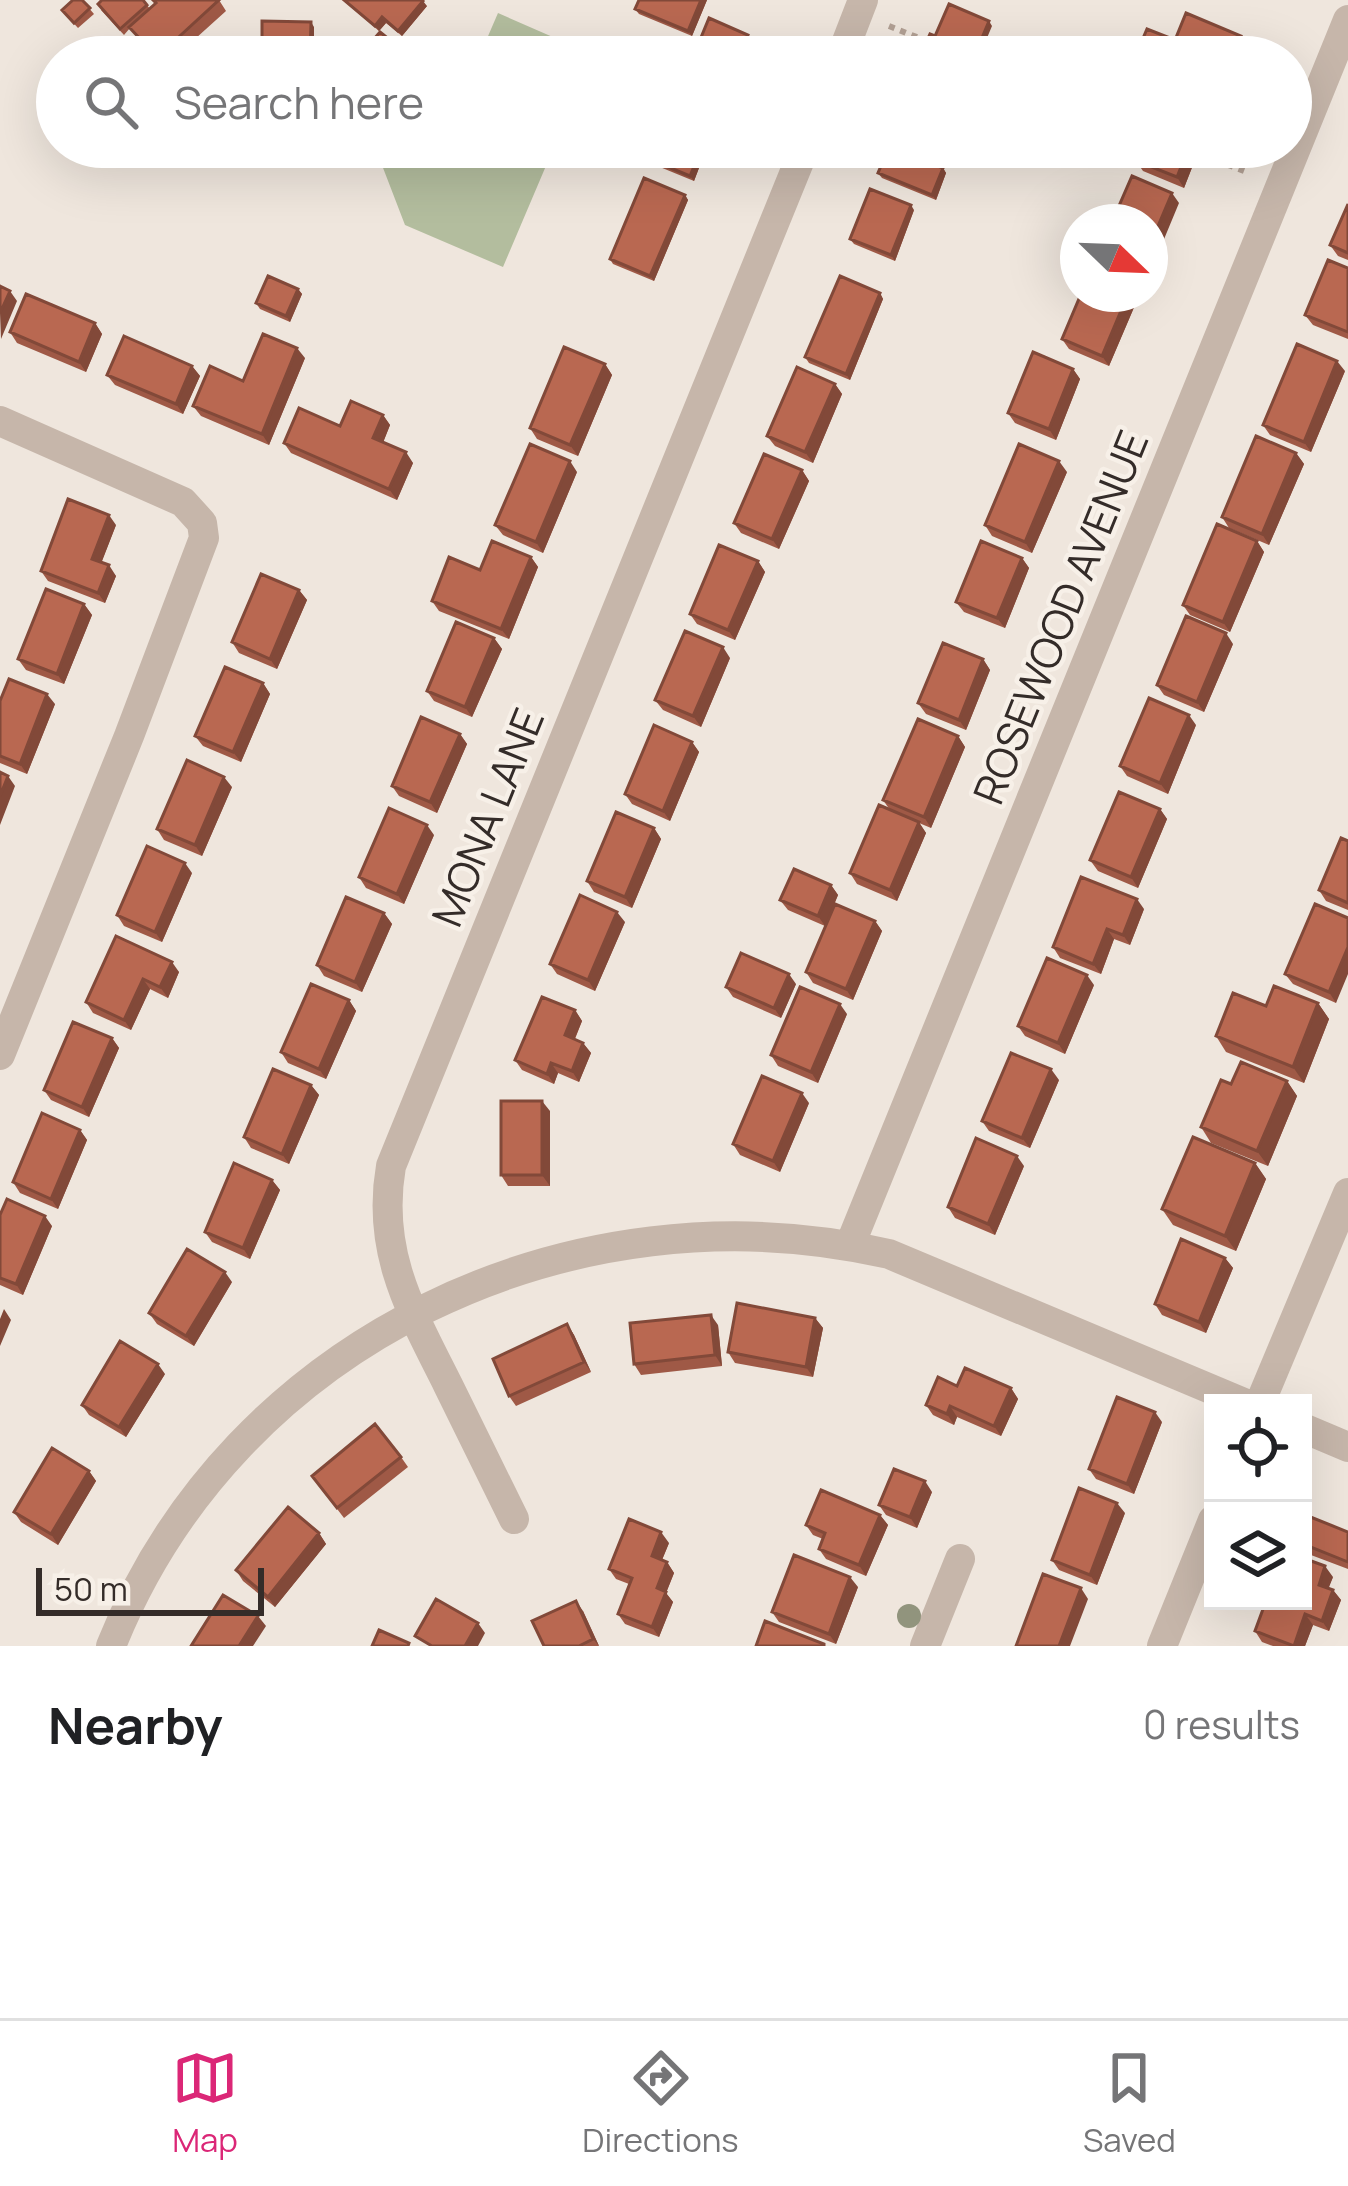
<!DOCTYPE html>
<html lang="en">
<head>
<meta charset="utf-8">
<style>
	:root { --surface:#fff; --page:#f2f2f2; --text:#202124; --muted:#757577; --line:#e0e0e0; --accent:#db2777 }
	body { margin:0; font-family:Manrope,sans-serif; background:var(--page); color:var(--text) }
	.controls { position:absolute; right:36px; bottom:36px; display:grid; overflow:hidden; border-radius:0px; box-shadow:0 12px 48px #0002 }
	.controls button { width:108px; height:108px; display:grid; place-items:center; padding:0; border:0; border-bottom:3px solid var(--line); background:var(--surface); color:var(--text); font:60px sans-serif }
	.compass { position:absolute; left:1060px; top:204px; width:108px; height:108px; border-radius:50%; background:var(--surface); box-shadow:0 12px 48px #0002; rotate:113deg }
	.scale { position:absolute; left:36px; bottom:30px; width:228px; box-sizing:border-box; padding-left:12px; border:6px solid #342c29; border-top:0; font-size:33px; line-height:42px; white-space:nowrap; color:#342c29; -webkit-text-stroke:9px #f7f0e8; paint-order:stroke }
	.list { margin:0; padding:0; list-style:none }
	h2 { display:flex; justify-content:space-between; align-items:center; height:156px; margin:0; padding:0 48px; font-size:51px }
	h2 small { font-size:39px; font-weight:400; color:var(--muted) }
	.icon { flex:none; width:66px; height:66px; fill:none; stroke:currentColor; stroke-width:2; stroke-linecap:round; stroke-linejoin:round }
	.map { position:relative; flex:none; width:1348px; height:1646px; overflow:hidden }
	.search { position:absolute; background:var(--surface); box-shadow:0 12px 48px #0002; left:36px; right:36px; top:36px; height:132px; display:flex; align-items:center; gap:30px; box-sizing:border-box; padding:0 42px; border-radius:66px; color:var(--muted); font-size:45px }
	.sheet { height:372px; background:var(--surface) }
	nav { display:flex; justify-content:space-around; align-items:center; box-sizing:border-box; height:168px; border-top:3px solid var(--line); background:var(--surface); font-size:33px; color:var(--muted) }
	nav a { display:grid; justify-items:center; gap:6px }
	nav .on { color:var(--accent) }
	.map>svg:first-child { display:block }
	.green { fill:#b3bd9e }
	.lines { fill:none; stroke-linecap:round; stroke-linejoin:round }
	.path { stroke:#b2a094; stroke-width:6; stroke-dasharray:6 6; stroke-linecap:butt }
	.minor { stroke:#c6b6aa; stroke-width:30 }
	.tree { fill:#91947d }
	.wall { fill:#9f5946 }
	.shaded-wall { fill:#824939 }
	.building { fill:#b96851; stroke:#824939; stroke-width:3 }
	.labels { text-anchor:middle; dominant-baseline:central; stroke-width:9; stroke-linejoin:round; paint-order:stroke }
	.street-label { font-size:42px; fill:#342c29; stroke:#f7f0e8 }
</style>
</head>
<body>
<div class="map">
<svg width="1348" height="1646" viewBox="0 0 1348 1646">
	<rect width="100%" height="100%" fill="#efe6dd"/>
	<path class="green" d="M498 13 594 55 593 57H479Z
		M375 147H554L503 267 405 225Z"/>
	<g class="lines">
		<path class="path" d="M889 26 929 42
			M1205 156 1244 171"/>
		<path class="minor" d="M841 57 863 0
			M0 421 183 502 202 523 204 538 129 736 0 1055
			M850 1245 1348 20
			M1260 1403 1348 1193
			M1303 1428 1348 1447
			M514 1519C492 1474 470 1430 448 1385 411 1311 376 1252 391 1166L805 147
			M111 1646C233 1340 573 1181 889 1254L1244 1403
			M925 1646 960 1559
			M1162 1646 1213 1520"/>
	</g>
	<circle class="tree" cx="909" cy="1616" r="12"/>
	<path class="wall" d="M82 0 94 14 78 28 66 15Z
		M143 0 150 9 155 4 153 0H219L226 11 175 57H154L130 28 124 35 101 10Z
		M343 0 427 6 402 36 386 23 379 31Z
		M707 0 692 36 639 14 635 9Z
		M656 147H707L694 181 655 165 651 160Z
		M889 147H939L932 164 943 168 946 173 936 200 882 178 878 173Z
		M1141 147H1200L1184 188 1143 171 1136 161Z
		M685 195 688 200 654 281 613 264 610 259Z
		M1348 204V260L1338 256 1330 245Z
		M914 210 895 261 854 244 850 239Z
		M1348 268V339L1313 325 1305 315Z
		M298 289 302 294 290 322 260 309 256 303Z
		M880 293 883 299 850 380 809 363 805 357Z
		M1081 294H1136L1138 298 1109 366 1069 349 1062 339Z
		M95 323 102 334 86 372 17 343 10 332Z
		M305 358 269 445 201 416 193 406 243 381Z
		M605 364 612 375 578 456 537 439 530 428Z
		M192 366 200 376 183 414 115 385 107 375Z
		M1073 369 1080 379 1056 440 1015 423 1008 413Z
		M1345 371 1311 452 1270 435 1263 425Z
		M835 384 842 394 813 463 775 446 767 436Z
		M383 415 390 425 383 442 413 463 397 500 291 453 284 443Z
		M1296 453 1304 464 1269 545 1229 528 1222 517Z
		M802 470 809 481 779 549 741 533 734 523Z
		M577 472 543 553 503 535 495 525Z
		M1067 472 1032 553 992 536 985 525Z
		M116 525 101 563 116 576 105 603 48 581 41 571Z
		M1257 541 1264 552 1230 632 1190 615 1183 605Z
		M531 557 538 567 509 639 439 611 432 601 480 570Z
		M1022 558 1029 568 1005 628 964 612 956 602Z
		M758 561 765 572 735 640 697 624 690 614Z
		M299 590 307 600 277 669 239 653 232 642Z
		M84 604 92 615 64 684 26 670 18 659Z
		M494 638 502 649 472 717 434 701 427 691Z
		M1233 644 1204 712 1164 695 1157 685Z
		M730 658 701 727 663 710 655 700Z
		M983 659 990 670 966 730 926 714 918 703Z
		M263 683 270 694 241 762 203 746 195 736Z
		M0 701 55 704 27 774 0 763Z
		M1196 725 1168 794 1127 776 1120 766Z
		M460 734 467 744 437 813 399 796 392 786Z
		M958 736 965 747 931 828 919 823 926 833 897 901 857 884 850 873 890 810 883 800Z
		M692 742 699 752 670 821 632 804 625 794Z
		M232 787 202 856 164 840 157 829Z
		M1160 809 1167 819 1138 888 1098 871 1090 860Z
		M654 828 661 839 632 908 594 892 587 881Z
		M434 835 404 904 366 888 359 877Z
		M1348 841V910L1326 901 1319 890Z
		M192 873 162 942 124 926 117 915Z
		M831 885 838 895 825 926 788 910 780 900Z
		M1144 909 1130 945 1114 939 1101 974 1060 958 1053 947Z
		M384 913 392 924 362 992 324 976 317 965Z
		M1348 918 1336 1003 1293 984 1285 974Z
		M875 921 882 931 853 1000 813 983 806 972Z
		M625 922 595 991 557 974 550 964Z
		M116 936 179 972 168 998 150 989 131 1030 93 1013 86 1002Z
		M796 984 781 1018 733 997 726 987Z
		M1094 985 1065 1054 1025 1036 1018 1026Z
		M349 1000 356 1011 326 1079 288 1063 281 1052Z
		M1318 1003 1329 1019 1304 1083 1226 1052 1216 1036 1266 1006Z
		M575 1010 582 1021 575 1039 583 1043 591 1053 579 1082 558 1073 554 1084 522 1070 515 1060Z
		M847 1014 818 1083 778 1066 771 1055Z
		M112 1038 119 1048 89 1117 51 1100 44 1090Z
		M1059 1080 1030 1148 989 1131 982 1121Z
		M1287 1081 1297 1096 1268 1166 1211 1143 1201 1127 1231 1084Z
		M311 1085 319 1095 289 1164 251 1148 244 1137Z
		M809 1103 780 1172 740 1155 733 1144Z
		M550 1111V1186H508L501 1175Z
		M80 1130 87 1140 58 1209 20 1193 13 1182Z
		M1255 1163 1266 1179 1236 1251 1173 1225 1162 1209Z
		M1024 1166 995 1235 955 1218 948 1207Z
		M272 1180 280 1190 250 1259 212 1242 205 1232Z
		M0 1215 52 1226 23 1295 0 1285Z
		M1225 1258 1233 1268 1206 1333 1162 1315 1155 1304Z
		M232 1282 194 1346 157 1324 149 1313Z
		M815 1318 823 1328 813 1377 735 1363 728 1352Z
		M567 1324 574 1335 591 1372 516 1406 509 1396Z
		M718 1325 722 1366 641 1375 634 1364Z
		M165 1374 126 1437 89 1415 82 1405Z
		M1011 1388 1018 1399 1001 1436 957 1417 954 1425 933 1415 926 1405Z
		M1162 1422 1134 1494 1096 1479 1089 1469Z
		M401 1457 408 1467 344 1518 312 1476Z
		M89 1471 96 1481 58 1545 21 1522 14 1512Z
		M932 1492 917 1528 886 1515 879 1505Z
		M1125 1513 1097 1585 1059 1570 1052 1560Z
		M1303 1514 1348 1532V1569L1303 1552Z
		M880 1515 888 1525 866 1576 826 1559 819 1549 823 1539 813 1535 806 1525Z
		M319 1533 326 1544 275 1607 243 1581 236 1570Z
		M669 1543 662 1560 667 1562 674 1573 666 1593 673 1602 659 1637 625 1624 618 1614 629 1584 616 1579 609 1569Z
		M1333 1577 1328 1588 1333 1590 1341 1600 1329 1631 1313 1625 1305 1646H1273L1262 1642 1255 1631Z
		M858 1587 836 1644 779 1622 772 1612Z
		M583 1611 599 1646H544Z"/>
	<path class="shaded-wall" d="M701 0H707L692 36 688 31Z
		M423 1 427 6 402 36 398 31Z
		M382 17 386 23 379 31 375 26Z
		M989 21 992 26 979 57H974Z
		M311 22 314 27V57H310Z
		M748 35 752 40 745 57H739Z
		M1241 36 1244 41 1238 57H1232Z
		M702 147H707L694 181 690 176Z
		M933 147H939L931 167 927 162Z
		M1189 147H1200L1184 188 1177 177Z
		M943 168 946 173 936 200 932 195Z
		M1172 193 1179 203 1150 273V245Z
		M685 195 688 200 654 281 650 276Z
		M911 205 914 210 895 261 891 255Z
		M298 289 302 294 290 322 286 316Z
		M10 291 17 301 1 339 0 313Z
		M880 293 883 299 850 380 846 374Z
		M1128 294H1136L1138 298 1109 366 1102 356Z
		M95 323 102 334 86 372 79 362Z
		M297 348 305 358 269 445 262 434Z
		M1337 361 1345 371 1311 452 1304 442Z
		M605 364 612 375 578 456 570 445Z
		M192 366 200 376 183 414 176 404Z
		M1073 369 1080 379 1056 440 1049 429Z
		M835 384 842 394 813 463 805 452Z
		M383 415 390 425 381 448 373 438Z
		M406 452 413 463 397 500 389 489Z
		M1296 453 1304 464 1269 545 1262 534Z
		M570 461 577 472 543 553 536 542Z
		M1059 461 1067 472 1032 553 1025 542Z
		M802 470 809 481 779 549 772 539Z
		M109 515 116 525 99 569 92 559Z
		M1257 541 1264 552 1230 632 1223 622Z
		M531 557 538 567 509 639 501 629Z
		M1022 558 1029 568 1005 628 997 618Z
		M758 561 765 572 735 640 728 630Z
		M109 565 116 576 105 603 98 593Z
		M299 590 307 600 277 669 270 659Z
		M84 604 92 615 64 684 57 674Z
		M1226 633 1233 644 1204 712 1197 702Z
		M494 638 502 649 472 717 465 707Z
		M723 647 730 658 701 727 693 716Z
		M983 659 990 670 966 730 959 720Z
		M263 683 270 694 241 762 233 752Z
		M47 694 55 704 27 774 20 764Z
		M1189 715 1196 725 1168 794 1160 783Z
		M460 734 467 744 437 813 430 802Z
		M958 736 965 747 931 828 924 817Z
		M692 742 699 752 670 821 663 811Z
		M8 776 15 786 0 825V796Z
		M224 777 232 787 202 856 195 845Z
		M1160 809 1167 819 1138 888 1131 877Z
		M919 822 926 833 897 901 890 890Z
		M427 825 434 835 404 904 397 894Z
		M654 828 661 839 632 908 625 897Z
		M185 863 192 873 162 942 155 932Z
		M831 885 838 895 825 926 818 916Z
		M1137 899 1144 909 1130 945 1123 935Z
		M617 912 625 922 595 991 588 980Z
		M384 913 392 924 362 992 355 982Z
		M875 921 882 931 853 1000 846 989Z
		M1107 929 1114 939 1101 974 1093 964Z
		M1348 947V974L1336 1003 1329 992Z
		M172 962 179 972 168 998 160 987Z
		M789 974 796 984 781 1018 774 1008Z
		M1087 975 1094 985 1065 1054 1058 1043Z
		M143 979 150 989 131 1030 124 1020Z
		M349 1000 356 1011 326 1079 319 1069Z
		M1318 1003 1329 1019 1304 1083 1293 1067Z
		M840 1004 847 1014 818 1083 811 1072Z
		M575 1010 582 1021 572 1045 565 1035Z
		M112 1038 119 1048 89 1117 82 1107Z
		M583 1043 591 1053 579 1082 572 1071Z
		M551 1063 558 1073 554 1084 547 1074Z
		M1051 1069 1059 1080 1030 1148 1022 1138Z
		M1287 1081 1297 1096 1268 1166 1257 1151Z
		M311 1085 319 1095 289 1164 282 1154Z
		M802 1093 809 1103 780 1172 773 1161Z
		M542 1101 550 1111V1186L542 1175Z
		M80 1130 87 1140 58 1209 51 1199Z
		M1017 1156 1024 1166 995 1235 988 1224Z
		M1255 1163 1266 1179 1236 1251 1225 1236Z
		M272 1180 280 1190 250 1259 243 1248Z
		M45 1216 52 1226 23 1295 16 1284Z
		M1225 1258 1233 1268 1206 1333 1199 1322Z
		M225 1272 232 1282 194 1346 186 1336Z
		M4 1309 11 1320 0 1346V1319Z
		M711 1315 718 1325 722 1366 715 1355Z
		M815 1318 823 1328 813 1377 806 1367Z
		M567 1324 574 1335 591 1372 584 1362Z
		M158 1364 165 1374 126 1437 119 1427Z
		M1011 1388 1018 1399 1001 1436 994 1426Z
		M950 1406 957 1417 954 1425 947 1414Z
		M1155 1412 1162 1422 1134 1494 1127 1484Z
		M89 1471 96 1481 58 1545 51 1534Z
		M925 1481 932 1492 917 1528 910 1517Z
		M1117 1503 1125 1513 1097 1585 1090 1575Z
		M880 1515 888 1525 866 1576 859 1565Z
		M661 1532 669 1543 659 1567 652 1556Z
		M319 1533 326 1544 275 1607 268 1597Z
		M667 1562 674 1573 666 1593 673 1602 659 1637 652 1627 657 1588Z
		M1325 1566 1333 1577 1326 1595 1319 1585Z
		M850 1577 858 1587 836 1644 829 1634Z
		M1081 1588 1088 1599 1070 1646H1059Z
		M1333 1590 1341 1600 1329 1631 1322 1621Z
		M576 1601 583 1611 599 1646 593 1639Z
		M1305 1614 1313 1625 1305 1646H1294Z
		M258 1616 266 1626 253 1646H239Z
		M478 1623 485 1633 478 1646H465Z"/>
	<path class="building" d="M73 0H82L90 8 74 23 62 10Z
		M102 0H143L147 5 120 29 98 4Z
		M153 0H219L157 57 129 27 156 3Z
		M344 0H422L423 1 398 31 382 17 375 26Z
		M639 0H701L688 31 635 9Z
		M949 4 989 21 974 57H926L921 54 930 34 935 36Z
		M1186 13 1241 36 1232 57H1135L1147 29 1175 40Z
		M709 18 748 35 739 57H693Z
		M262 21 311 22 310 57H262Z
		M380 32 406 53 403 57H358Z
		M656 147H702L690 176 651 160Z
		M889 147H933L927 162 943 168 932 195 878 173Z
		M1141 147H1189L1177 177 1136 161Z
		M1132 176 1172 193 1150 245V222H1112Z
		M644 178 685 195 650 276 610 259Z
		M870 189 911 205 891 255 850 239Z
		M1348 204V253L1330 245Z
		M1328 260 1348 268V332L1305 315Z
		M268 276 298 289 286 316 256 303Z
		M840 276 880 293 846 374 805 357Z
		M0 286 10 291 0 313Z
		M26 294 95 323 79 362 10 332Z
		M1081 294H1128L1102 356 1062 339Z
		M263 334 297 348 262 434 193 406 210 366 243 381Z
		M124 336 192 366 176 404 107 375Z
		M1297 344 1337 361 1304 442 1263 425Z
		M564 347 605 364 570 445 530 428Z
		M1033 352 1073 369 1049 429 1008 413Z
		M797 367 835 384 805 452 767 436Z
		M351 401 383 415 373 438 406 452 389 489 284 443 299 408 340 426Z
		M1256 436 1296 453 1262 534 1222 517Z
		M530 444 570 461 536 542 495 525Z
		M1019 444 1059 461 1025 542 985 525Z
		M764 454 802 470 772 539 734 523Z
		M68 499 109 515 92 559 109 565 98 593 41 571Z
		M1217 524 1257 541 1223 622 1183 605Z
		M492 541 531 557 501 629 432 601 449 557 480 570Z
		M981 541 1022 558 997 618 956 602Z
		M719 545 758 561 728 630 690 614Z
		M261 574 299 590 270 659 232 642Z
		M46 589 84 604 57 674 18 659Z
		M1186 616 1226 633 1197 702 1157 685Z
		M456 622 494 638 465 707 427 691Z
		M685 631 723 647 693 716 655 700Z
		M943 643 983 659 959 720 918 703Z
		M225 667 263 683 233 752 195 736Z
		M9 679 47 694 20 764 0 756V701Z
		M1149 698 1189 715 1160 783 1120 766Z
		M421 717 460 734 430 802 392 786Z
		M918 719 958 736 924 817 883 800Z
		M654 725 692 742 663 811 625 794Z
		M187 760 224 777 195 845 157 829Z
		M0 772 8 776 0 796Z
		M1119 792 1160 809 1131 877 1090 860Z
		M879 805 919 822 890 890 850 873Z
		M389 808 427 825 397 894 359 877Z
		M616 812 654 828 625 897 587 881Z
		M1341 838 1348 841V903L1319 890Z
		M147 846 185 863 155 932 117 915Z
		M794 869 831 885 818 916 780 900Z
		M1081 877 1137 899 1123 935 1107 929 1093 964 1053 947Z
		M580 895 617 912 588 980 550 964Z
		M346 897 384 913 355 982 317 965Z
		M835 904 875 921 846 989 806 972Z
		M1315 904 1348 918V947L1329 992 1285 974Z
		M116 936 172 962 160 987 143 979 124 1020 86 1002Z
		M741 953 789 974 774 1008 726 987Z
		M1047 958 1087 975 1058 1043 1018 1026Z
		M311 984 349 1000 319 1069 281 1052Z
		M1274 986 1318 1003 1293 1067 1216 1036 1233 993 1266 1006Z
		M800 987 840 1004 811 1072 771 1055Z
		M542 997 575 1010 565 1035 583 1043 572 1071 551 1063 547 1074 515 1060Z
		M73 1022 112 1038 82 1107 44 1090Z
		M1011 1053 1051 1069 1022 1138 982 1121Z
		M1241 1062 1287 1081 1257 1151 1201 1127 1221 1080 1231 1084Z
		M273 1069 311 1085 282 1154 244 1137Z
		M762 1076 802 1093 773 1161 733 1144Z
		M501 1101H542V1175H501Z
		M42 1113 80 1130 51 1199 13 1182Z
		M1193 1137 1255 1163 1225 1236 1162 1209Z
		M976 1138 1017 1156 988 1224 948 1207Z
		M234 1163 272 1180 243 1248 205 1232Z
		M7 1199 45 1216 16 1284 0 1278V1215Z
		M1181 1239 1225 1258 1199 1322 1155 1304Z
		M187 1249 225 1272 186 1336 149 1313Z
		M737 1303 815 1318 806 1367 728 1352Z
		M711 1315 715 1355 634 1364 630 1323Z
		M567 1324 584 1362 509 1396 493 1359Z
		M120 1341 158 1364 119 1427 82 1405Z
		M965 1368 1011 1388 994 1426 950 1406 947 1414 926 1405 938 1377 957 1386Z
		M1117 1397 1155 1412 1127 1484 1089 1469Z
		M375 1424 401 1457 337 1508 312 1476Z
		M52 1448 89 1471 51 1534 14 1512Z
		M894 1469 925 1481 910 1517 879 1505Z
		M1079 1488 1117 1503 1090 1575 1052 1560Z
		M821 1490 880 1515 859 1565 819 1549 825 1533 806 1525Z
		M288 1507 319 1533 268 1597 236 1570Z
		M1303 1514 1348 1532V1562L1303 1544Z
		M629 1519 661 1532 652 1556 667 1562 657 1588 666 1592 652 1627 618 1614 632 1578 609 1569Z
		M794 1555 850 1577 829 1634 772 1612Z
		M1303 1558 1325 1566 1319 1585 1333 1590 1322 1621 1305 1614 1294 1646 1255 1631 1266 1601H1303Z
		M1043 1574 1081 1588 1059 1646H1016Z
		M223 1595 258 1616 239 1646H191Z
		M436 1599 478 1623 465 1646H432L415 1636Z
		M576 1601 593 1639 579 1646H544L532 1621Z
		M765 1621 824 1644V1646H756Z
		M379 1630 409 1643 408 1646H372Z"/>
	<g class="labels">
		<g class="street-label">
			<text transform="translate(1060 617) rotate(-68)">ROSEWOOD AVENUE</text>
			<text transform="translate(487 817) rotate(-68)">MONA LANE</text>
		</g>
	</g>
</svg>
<div class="controls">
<button><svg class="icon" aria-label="locate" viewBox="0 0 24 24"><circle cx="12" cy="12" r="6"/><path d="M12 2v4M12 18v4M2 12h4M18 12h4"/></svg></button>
<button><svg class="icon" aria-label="layers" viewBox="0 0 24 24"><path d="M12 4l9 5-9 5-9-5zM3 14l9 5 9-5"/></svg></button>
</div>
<svg class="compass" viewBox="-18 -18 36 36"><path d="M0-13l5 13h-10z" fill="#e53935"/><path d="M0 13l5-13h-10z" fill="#757577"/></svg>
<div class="scale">50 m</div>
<div class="search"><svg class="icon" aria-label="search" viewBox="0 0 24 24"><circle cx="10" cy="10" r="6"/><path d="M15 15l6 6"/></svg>Search here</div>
</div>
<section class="sheet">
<h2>Nearby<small>0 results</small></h2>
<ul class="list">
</ul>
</section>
<nav>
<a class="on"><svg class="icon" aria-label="map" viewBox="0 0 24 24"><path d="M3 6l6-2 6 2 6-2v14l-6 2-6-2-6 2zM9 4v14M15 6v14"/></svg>Map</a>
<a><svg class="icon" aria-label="directions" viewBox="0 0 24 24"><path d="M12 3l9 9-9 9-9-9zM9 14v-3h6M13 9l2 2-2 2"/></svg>Directions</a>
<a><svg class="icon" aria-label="saved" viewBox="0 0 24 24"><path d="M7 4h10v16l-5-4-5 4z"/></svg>Saved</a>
</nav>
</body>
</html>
